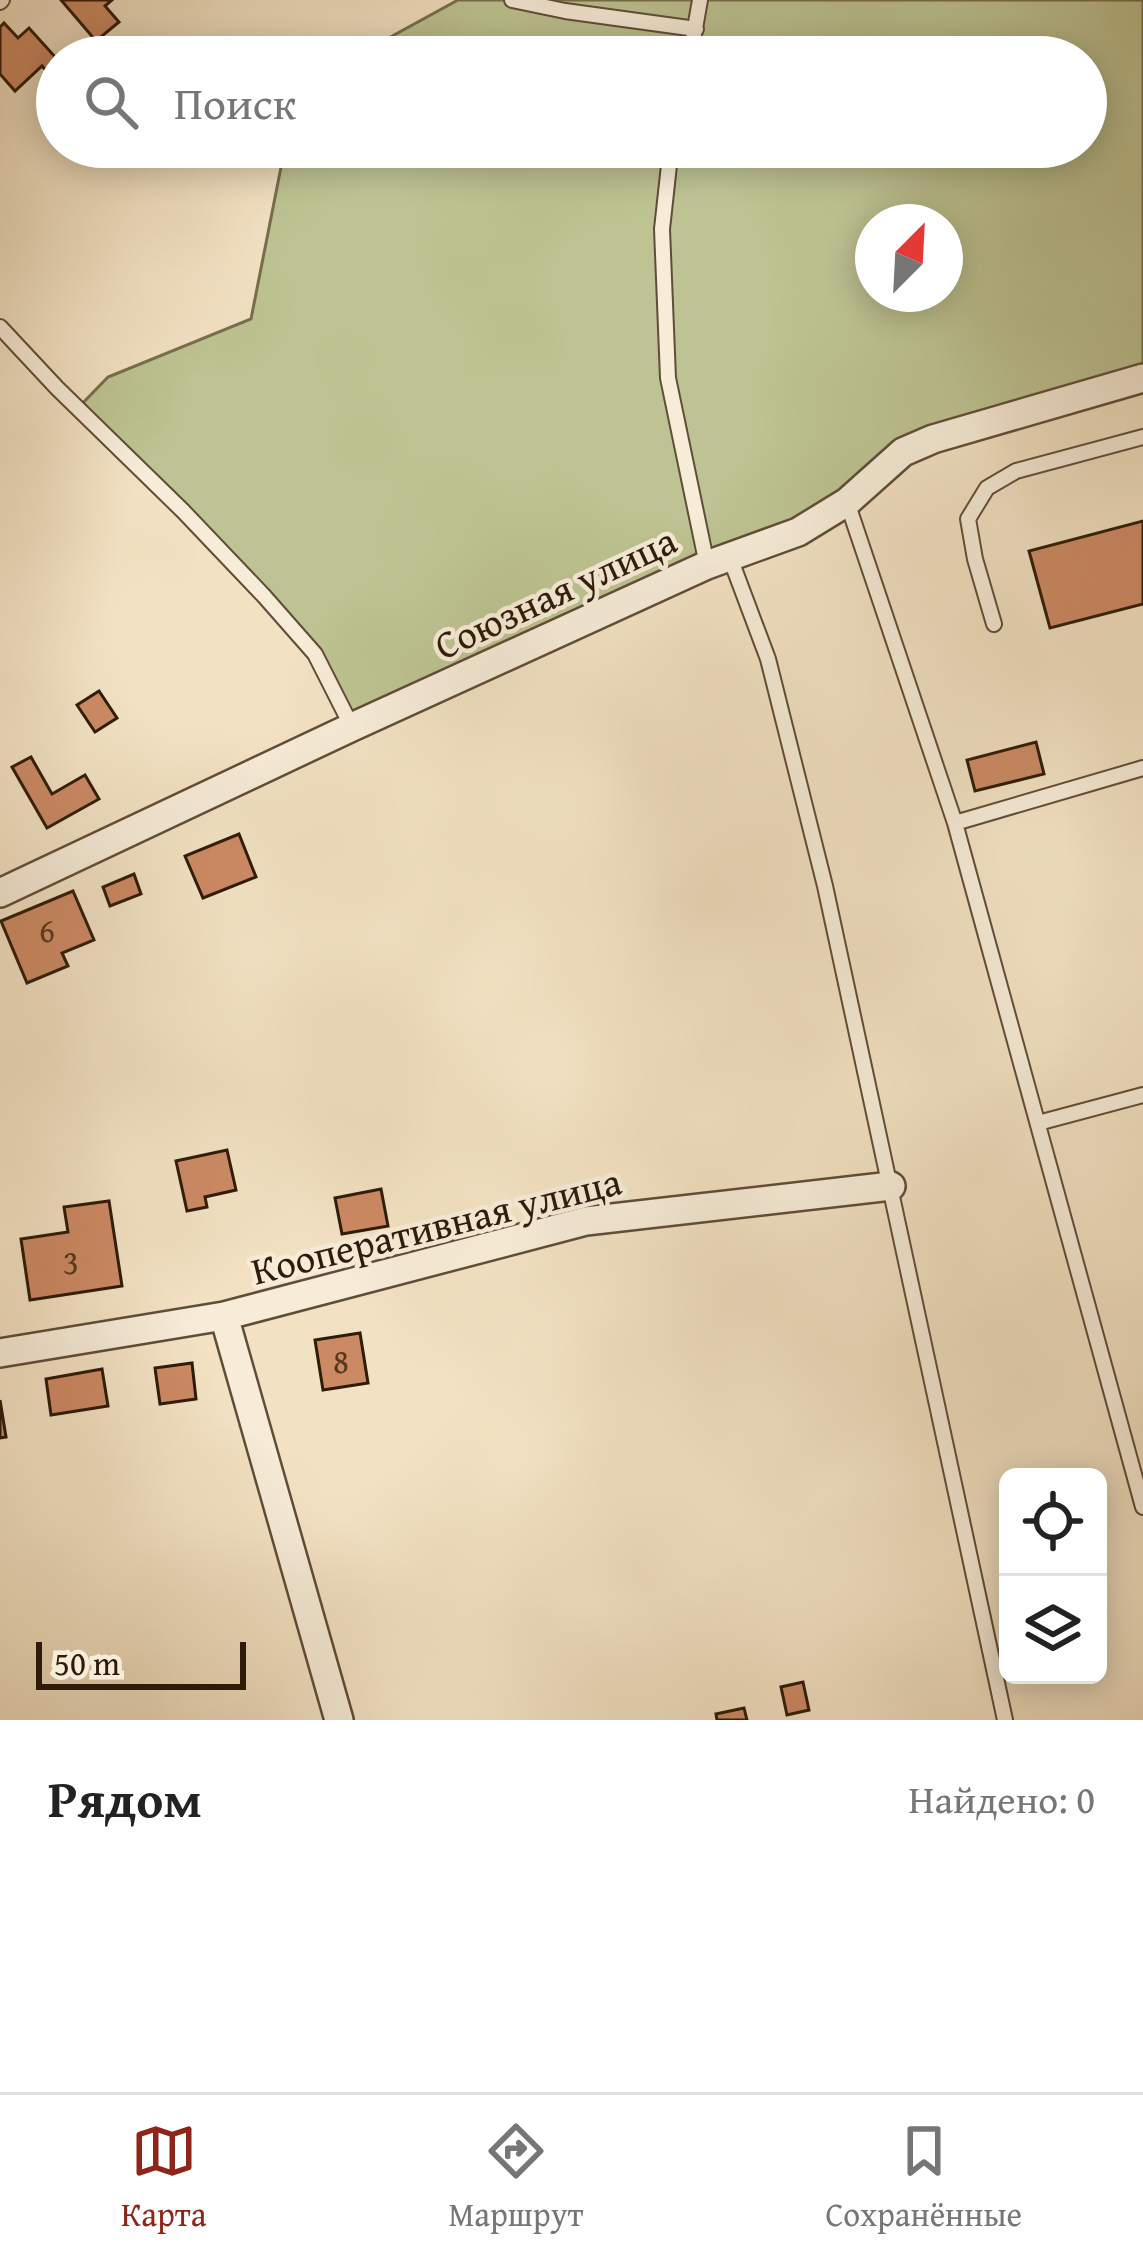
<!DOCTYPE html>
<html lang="ru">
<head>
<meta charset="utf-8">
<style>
	:root { --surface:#fff; --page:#f6f6f6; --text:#222; --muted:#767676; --line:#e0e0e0; --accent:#8f2418 }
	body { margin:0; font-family:"Gentium Book Plus",serif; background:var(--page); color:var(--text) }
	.controls { position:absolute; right:36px; bottom:36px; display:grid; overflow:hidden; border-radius:18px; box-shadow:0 6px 30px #0003 }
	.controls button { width:108px; height:108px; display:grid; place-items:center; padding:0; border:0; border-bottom:3px solid var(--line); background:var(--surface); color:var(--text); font:60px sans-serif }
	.compass { position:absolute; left:855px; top:204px; width:108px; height:108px; border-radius:50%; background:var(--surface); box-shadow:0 6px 30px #0003; rotate:24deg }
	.scale { position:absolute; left:36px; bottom:30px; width:210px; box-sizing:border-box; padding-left:12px; border:6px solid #2e1b08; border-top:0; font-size:33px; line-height:42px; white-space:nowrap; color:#2e1b08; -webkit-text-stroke:9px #f7ecd8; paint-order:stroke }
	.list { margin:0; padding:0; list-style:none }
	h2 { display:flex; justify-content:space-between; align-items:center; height:156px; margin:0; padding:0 48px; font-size:51px }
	h2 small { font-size:39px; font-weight:400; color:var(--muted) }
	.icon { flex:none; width:66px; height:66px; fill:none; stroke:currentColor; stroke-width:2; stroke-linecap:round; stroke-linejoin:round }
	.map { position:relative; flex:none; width:1143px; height:1720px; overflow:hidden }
	.search { position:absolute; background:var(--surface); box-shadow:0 6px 30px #0003; left:36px; right:36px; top:36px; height:132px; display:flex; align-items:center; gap:30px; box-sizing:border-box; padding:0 42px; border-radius:66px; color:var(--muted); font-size:45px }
	.sheet { height:372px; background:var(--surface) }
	nav { display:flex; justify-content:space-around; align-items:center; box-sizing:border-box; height:168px; border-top:3px solid var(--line); background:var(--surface); font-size:33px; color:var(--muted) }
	nav a { display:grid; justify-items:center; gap:6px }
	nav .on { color:var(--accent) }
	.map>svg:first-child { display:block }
	.green { fill:#bdc392; stroke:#766f4d; stroke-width:3; fill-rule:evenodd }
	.building { fill:#cc8a64; stroke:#2e1b08; stroke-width:3 }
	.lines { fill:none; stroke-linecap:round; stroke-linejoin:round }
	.lane-casing { stroke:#5f4d37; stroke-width:18 }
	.street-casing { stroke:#5f4d37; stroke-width:32 }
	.lane { stroke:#f7ecd8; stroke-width:14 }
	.street { stroke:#f7ecd8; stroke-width:27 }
	.labels { text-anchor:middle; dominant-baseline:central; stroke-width:9; stroke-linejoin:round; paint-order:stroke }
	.number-label { font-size:33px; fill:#56371f }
	.street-label { font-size:39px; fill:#2e1b08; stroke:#f7ecd8 }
</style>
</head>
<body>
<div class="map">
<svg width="1143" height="1720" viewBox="0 0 1143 1720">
	<rect width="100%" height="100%" fill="#f2e2c3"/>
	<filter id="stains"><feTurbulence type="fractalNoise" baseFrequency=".00167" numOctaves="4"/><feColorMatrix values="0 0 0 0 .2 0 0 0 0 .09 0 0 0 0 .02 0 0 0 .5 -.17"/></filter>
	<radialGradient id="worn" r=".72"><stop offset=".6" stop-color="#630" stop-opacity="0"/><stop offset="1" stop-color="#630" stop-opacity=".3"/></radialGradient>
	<path class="green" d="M458 0H1143V378L934 439 847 502 352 727 315 654 78 408 108 377 251 319 285 147H1086V57H354ZM873 222H945V294H873Z"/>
	<path class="building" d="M61 0H112L105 6 119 22 96 41Z
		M4 23 18 38 29 28 57 59V67L49 74 42 66 15 91 0 74V27Z
		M1143 521V604L1050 628 1029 551Z
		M99 691 117 718 95 732 77 705Z
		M1036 742 1044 774 975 791 967 760Z
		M31 757 52 794 85 775 99 799 47 828 12 767Z
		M239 834 256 877 203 898 185 856Z
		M134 874 141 894 110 906 103 887Z
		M73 891 94 940 62 953 68 966 27 983 1 921Z
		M227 1150 236 1190 205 1197 207 1207 187 1211 176 1161Z
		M381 1189 388 1226 342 1234 335 1198Z
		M109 1201 122 1286 30 1300 21 1239 68 1232 64 1207Z
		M360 1333 368 1383 323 1390 315 1340Z
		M192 1363 196 1399 160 1404 155 1368Z
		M102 1369 108 1406 51 1415 46 1379Z
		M0 1400 6 1437 0 1438Z
		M803 1682 809 1710 787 1715 781 1687Z
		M744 1708 747 1720H717L716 1714Z"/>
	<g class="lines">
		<defs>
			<path id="lane" d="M512 0 565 11 696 29
				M0 2 2 0
				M690 57 700 0
				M671 147 662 229 668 378 707 565
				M0 327 57 388 183 511 264 596 315 654 352 727
				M847 502 955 823 1143 1507
				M729 555 768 659 825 886 1005 1720
				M994 624 975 559 968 519 987 488 1016 471 1143 437
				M955 823 1143 768
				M1038 1123 1143 1095"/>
			<path id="street" d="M0 893 352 727 707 565 798 532 847 502 903 452 933 439 1143 378
				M224 1316 339 1720
				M0 1353 224 1316 586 1221 891 1186"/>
		</defs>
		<use href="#lane" class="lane-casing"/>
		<use href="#street" class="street-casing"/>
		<use href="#lane" class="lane"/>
		<use href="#street" class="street"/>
	</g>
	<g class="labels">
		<g class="number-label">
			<text x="47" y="930">6</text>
			<text x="71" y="1262">3</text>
			<text x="341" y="1361">8</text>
		</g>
		<g class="street-label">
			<text transform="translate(555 592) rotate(-25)">Союзная улица</text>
			<text transform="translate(436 1225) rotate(-14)">Кооперативная улица</text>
		</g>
	</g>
	<rect width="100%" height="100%" filter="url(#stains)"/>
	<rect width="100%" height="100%" fill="url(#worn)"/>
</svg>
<div class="controls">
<button><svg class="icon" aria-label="locate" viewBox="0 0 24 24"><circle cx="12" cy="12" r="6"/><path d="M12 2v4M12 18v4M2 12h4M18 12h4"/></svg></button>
<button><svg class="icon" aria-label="layers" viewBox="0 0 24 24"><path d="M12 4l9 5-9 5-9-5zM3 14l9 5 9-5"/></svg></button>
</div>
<svg class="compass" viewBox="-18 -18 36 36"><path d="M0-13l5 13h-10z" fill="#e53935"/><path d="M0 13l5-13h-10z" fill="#767676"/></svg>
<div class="scale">50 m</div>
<div class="search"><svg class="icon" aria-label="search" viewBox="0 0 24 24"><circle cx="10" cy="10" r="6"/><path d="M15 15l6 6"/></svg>Поиск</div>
</div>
<section class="sheet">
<h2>Рядом<small>Найдено: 0</small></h2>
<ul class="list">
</ul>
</section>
<nav>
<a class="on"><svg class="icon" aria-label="map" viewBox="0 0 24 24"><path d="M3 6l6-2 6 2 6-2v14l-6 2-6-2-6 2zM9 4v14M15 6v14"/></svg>Карта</a>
<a><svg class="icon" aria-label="directions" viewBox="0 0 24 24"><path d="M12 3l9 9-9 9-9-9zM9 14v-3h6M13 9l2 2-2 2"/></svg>Маршрут</a>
<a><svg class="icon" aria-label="saved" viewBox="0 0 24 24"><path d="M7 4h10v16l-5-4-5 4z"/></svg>Сохранённые</a>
</nav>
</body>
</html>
